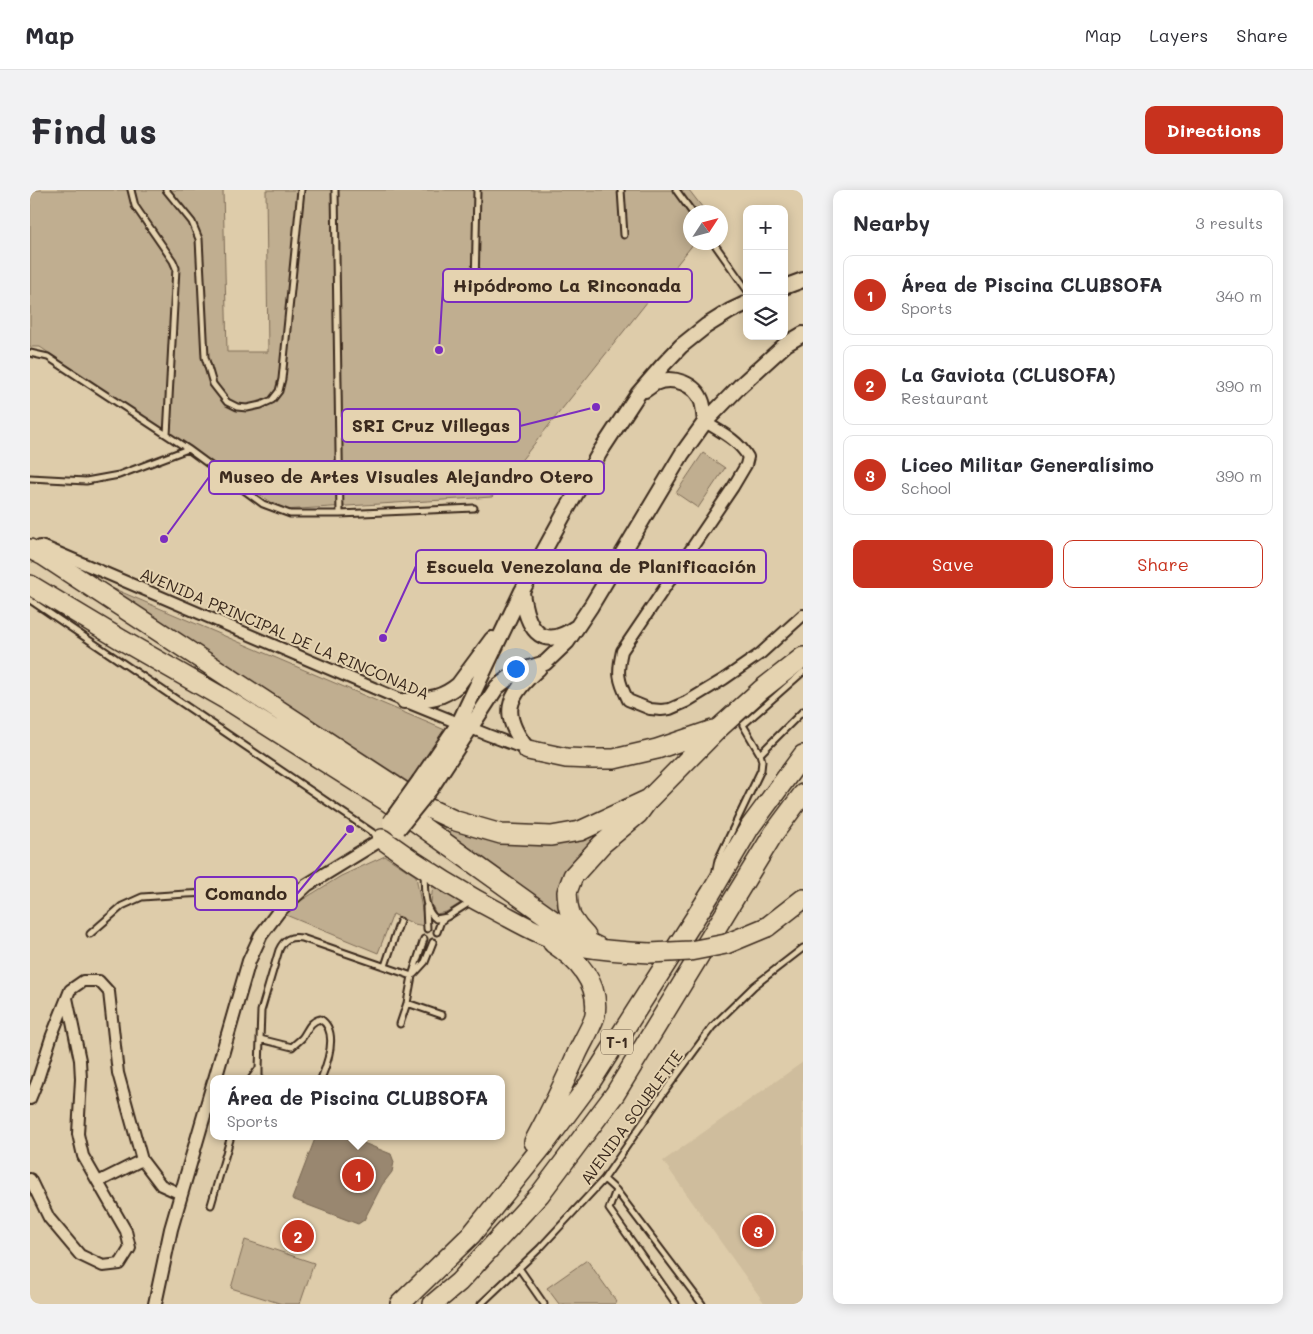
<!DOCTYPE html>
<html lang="en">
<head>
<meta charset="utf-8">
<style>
	:root { --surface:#fff; --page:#f2f2f3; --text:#2b2b33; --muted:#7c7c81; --line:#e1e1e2; --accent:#c8321e }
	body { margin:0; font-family:Mali,sans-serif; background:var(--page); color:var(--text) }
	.controls { position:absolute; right:15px; top:15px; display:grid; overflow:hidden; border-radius:10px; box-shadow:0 2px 12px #0003 }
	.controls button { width:45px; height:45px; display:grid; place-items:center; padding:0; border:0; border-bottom:1px solid var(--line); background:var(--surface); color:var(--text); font:25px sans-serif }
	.compass { position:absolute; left:653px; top:15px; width:45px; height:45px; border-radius:50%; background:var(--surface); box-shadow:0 2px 12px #0003; rotate:54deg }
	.you { position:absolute; left:485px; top:478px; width:18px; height:18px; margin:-12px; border:4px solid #fff; border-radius:50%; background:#1a73e8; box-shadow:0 0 0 8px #1a73e833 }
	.badge { display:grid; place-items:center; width:32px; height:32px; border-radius:50%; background:var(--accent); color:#fff; font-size:16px; font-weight:700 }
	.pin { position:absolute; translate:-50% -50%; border:2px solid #fff; box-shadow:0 1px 5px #0006 }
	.popup { position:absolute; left:180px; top:885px; width:295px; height:65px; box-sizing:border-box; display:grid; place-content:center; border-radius:10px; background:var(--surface); filter:drop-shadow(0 1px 4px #0005); font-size:16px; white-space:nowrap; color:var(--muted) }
	.popup b { font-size:19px; color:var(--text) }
	.popup::after { content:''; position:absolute; left:50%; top:100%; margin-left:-10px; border:10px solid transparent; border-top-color:var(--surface) }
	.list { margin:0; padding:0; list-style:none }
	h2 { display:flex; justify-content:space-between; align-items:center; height:65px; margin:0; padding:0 20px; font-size:21px }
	h2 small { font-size:16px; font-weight:400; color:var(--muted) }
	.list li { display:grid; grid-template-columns:32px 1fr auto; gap:15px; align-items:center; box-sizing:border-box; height:80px; margin:0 10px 10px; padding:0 10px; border:1px solid var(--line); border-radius:10px }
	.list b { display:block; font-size:19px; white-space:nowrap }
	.list p { margin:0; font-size:16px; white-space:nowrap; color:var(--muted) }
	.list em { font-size:16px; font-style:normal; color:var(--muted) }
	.actions { display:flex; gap:10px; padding:15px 20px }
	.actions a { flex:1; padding:11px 0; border:1px solid var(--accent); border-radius:10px; text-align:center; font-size:18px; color:var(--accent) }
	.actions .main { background:var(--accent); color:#fff }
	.icon { flex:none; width:28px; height:28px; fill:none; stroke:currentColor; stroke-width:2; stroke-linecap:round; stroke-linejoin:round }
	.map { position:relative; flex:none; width:773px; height:1114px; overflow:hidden; border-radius:10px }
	header { display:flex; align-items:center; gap:30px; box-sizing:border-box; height:70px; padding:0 25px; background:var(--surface); border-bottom:1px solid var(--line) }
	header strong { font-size:24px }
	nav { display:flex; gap:28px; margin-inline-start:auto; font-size:18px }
	.intro { display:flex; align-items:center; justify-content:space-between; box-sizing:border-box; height:120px; padding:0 30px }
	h1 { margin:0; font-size:35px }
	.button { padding:12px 22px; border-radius:10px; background:var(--accent); color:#fff; font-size:18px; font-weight:700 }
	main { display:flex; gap:30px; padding:0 30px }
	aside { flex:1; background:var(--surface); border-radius:10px; box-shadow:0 2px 12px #0003 }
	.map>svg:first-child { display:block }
	.built { fill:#cfbd9d }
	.green { fill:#c0ae90; stroke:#7e6c57 }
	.water { fill:#99876f; stroke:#73624f }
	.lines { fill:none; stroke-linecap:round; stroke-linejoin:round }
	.service-casing { stroke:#3b2a1e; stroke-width:9 }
	.minor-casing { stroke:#3b2a1e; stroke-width:14 }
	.tertiary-casing { stroke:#3b2a1e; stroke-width:16 }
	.secondary-casing { stroke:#3b2a1e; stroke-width:18 }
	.motorway-casing { stroke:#3b2a1e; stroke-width:22 }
	.service { stroke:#e5d3b0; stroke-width:5 }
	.minor { stroke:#e5d3b0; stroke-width:10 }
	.tertiary { stroke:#e5d3b0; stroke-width:12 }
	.secondary { stroke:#e5d3b0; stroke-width:14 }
	.motorway { stroke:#e5d3b0; stroke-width:19 }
	.secondary-bridge-casing { stroke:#3b2a1e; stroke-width:18; stroke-linecap:butt }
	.motorway-bridge-casing { stroke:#3b2a1e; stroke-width:22; stroke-linecap:butt }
	.secondary-bridge { stroke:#e5d3b0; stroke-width:14 }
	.motorway-bridge { stroke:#e5d3b0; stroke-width:19 }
	.labels { text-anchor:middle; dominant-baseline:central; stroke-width:4; stroke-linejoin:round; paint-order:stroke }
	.shield { fill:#e5d3b0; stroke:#6e5d4a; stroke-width:1 }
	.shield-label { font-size:15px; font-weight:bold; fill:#3b2a1e }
	.street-label { font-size:16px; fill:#3b2a1e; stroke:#e5d3b0 }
	.leader { fill:none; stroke:#7b2cbf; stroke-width:2 }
	.callout-dot { fill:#7b2cbf; stroke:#e5d3b0; stroke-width:2 }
	.callout { fill:#e5d3b0; stroke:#7b2cbf; stroke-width:2 }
	.callout-label { font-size:18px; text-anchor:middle; font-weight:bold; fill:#3b2a1e }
</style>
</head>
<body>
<header>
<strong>Map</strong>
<nav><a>Map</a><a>Layers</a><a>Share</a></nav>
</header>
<div class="intro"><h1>Find us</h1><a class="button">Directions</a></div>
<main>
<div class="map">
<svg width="773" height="1114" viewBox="0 0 773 1114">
	<rect width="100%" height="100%" fill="#deccaa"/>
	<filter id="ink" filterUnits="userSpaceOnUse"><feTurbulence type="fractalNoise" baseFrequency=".02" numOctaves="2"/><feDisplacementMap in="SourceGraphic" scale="10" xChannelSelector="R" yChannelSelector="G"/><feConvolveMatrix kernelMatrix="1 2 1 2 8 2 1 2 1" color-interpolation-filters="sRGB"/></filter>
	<g filter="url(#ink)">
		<path class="built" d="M773 872V1112L769 1114H735L633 971Z"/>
		<path class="green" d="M0 0H193L197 162H238L236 0H659L676 22H661V52L664 53 462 307 253 320 10 157H0Z
			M673 263 695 278 668 318 646 303Z
			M75 395 415 540 380 593Z
			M598 625 556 662 539 734 391 626 466 652Z
			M355 666 386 686 395 736 384 734 363 724 348 763 251 723 311 686Z
			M403 693 434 711 416 722 406 724 401 713Z
			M215 1050 284 1073 270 1114H252L201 1098Z
			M557 1070 587 1112 584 1114H529L517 1098Z"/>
		<path class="water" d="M286 946H316L361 964 364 972 362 982 352 995 334 1030 328 1034 262 1009Z"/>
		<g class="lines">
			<defs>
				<path id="service" d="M101 0 105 16 143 71 146 78 137 245
					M136 0 162 32 169 49 175 167 183 194 197 212 207 217 217 218 231 215 242 210 249 201 252 189 271 0
					M305 0 310 324
					M591 0 594 45
					M646 0 662 22
					M683 52 717 100
					M445 98 447 0
					M0 163 18 167 158 259 233 314 260 324H310L444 318
					M0 288 56 291 89 285 158 259
					M0 410 349 647
					M730 564 713 535 773 482
					M686 680 688 670 731 580 732 571 730 564 773 521
					M394 684C395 699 393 719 406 729L417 727 442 711
					M396 717 397 739
					M407 742 411 731 415 728
					M60 744 92 716 112 707 156 704 231 701 272 696
					M355 776 370 731
					M384 784 395 772 403 752
					M377 813 412 825
					M370 834 377 813 382 786 394 749
					M230 849 262 857C265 854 269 851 272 848 278 840 279 832 290 829 309 840 298 872 291 889
					M229 878V889
					M221 889 229 878 231 821 249 760C254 749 260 746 272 748L382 786
					M574 989 586 1000 672 1114
					M586 1000 579 1019 646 1114
					M181 1015 201 946
					M489 1078 514 1114
					M451 1114 510 1058 574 989 632 905 682 837 724 796 773 758"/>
				<path id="minor" d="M675 232C691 242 708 250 718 267L716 275 703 297 592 461C587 483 588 490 598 510L620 519 631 520 640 519 656 512 694 489 730 464 773 425
					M10 356 17 358 374 511 458 545 498 560
					M0 909 7 892 22 845 40 800 53 791H69L79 802 88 883 112 970 131 995 151 1004
					M0 989 19 1028 50 1065 73 1076 90 1074 100 1058 96 1041 53 966 48 944 51 889 50 870 37 808
					M68 992 112 970"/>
				<path id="tertiary" d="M185 889 219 771 231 745 249 721 277 695 352 649
					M125 1114 141 1039 184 891"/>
				<path id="secondary" d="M754 97 773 90
					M615 200C618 198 622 195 625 193 643 185 666 194 672 212 674 218 674 226 675 232
					M492 402C496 435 509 463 545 438
					M374 511C396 509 410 510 428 495L462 449
					M498 560C470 524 476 507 509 478
					M390 590 429 533 492 401 533 326 570 262 608 204 633 175 651 156 676 136 700 121 717 113
					M401 598 467 497 480 487 496 479 515 473 537 452 561 416 652 264 675 232 710 196 756 154 773 144"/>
				<path id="motorway" d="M0 359 14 366 398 618 426 631 471 644 521 646 550 641 619 609
					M0 395 90 449 202 513 358 612 542 744 570 758
					M498 560 536 568 562 569H584L627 559 683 540
					M352 649C393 679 433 704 478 727 500 739 523 751 548 756 571 760 596 762 620 763
					M737 737 773 709
					M556 746 548 737 541 727 538 715 537 702 543 686 572 654 608 624 619 609 689 538 731 500 773 467
					M504 952C519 924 533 896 546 866 550 856 564 833 565 825 570 793 547 769 523 753
					M370 1114 441 1045 516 952 560 893 681 703 720 637 773 565
					M403 1114 429 1092 510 1004 585 904 744 643 773 604"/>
			</defs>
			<use href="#service" class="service-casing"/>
			<use href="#minor" class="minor-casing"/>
			<use href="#tertiary" class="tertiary-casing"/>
			<use href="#secondary" class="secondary-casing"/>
			<use href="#motorway" class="motorway-casing"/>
			<use href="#service" class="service"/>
			<use href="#minor" class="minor"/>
			<use href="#tertiary" class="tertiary"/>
			<use href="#secondary" class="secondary"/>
			<use href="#motorway" class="motorway"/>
			<defs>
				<path id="secondary-bridge" d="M360 632 390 590
					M368 639 401 598"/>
				<path id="motorway-bridge" d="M620 763 660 761 696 754 737 737"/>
			</defs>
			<use href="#secondary-bridge" class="secondary-bridge-casing"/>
			<use href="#motorway-bridge" class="motorway-bridge-casing"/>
			<use href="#secondary-bridge" class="secondary-bridge"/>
			<use href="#motorway-bridge" class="motorway-bridge"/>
		</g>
	</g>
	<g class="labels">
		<rect class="shield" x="571" y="839.5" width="32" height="25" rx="4"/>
		<g class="shield-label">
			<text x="587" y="852">T-1</text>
		</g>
		<g class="street-label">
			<text transform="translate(255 443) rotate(23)">AVENIDA PRINCIPAL DE LA RINCONADA</text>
			<text transform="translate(601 927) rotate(-54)">AVENIDA SOUBLETTE</text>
		</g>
	</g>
	<path class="leader" d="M409 160L413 95M566 217L490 236M134 349L179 287M353 448L386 376M320 639L267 704"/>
	<g class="callout-dot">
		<circle cx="409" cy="160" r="5"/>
		<circle cx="566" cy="217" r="5"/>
		<circle cx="134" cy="349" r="5"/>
		<circle cx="353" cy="448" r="5"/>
		<circle cx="320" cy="639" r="5"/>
	</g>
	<g class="callout">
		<rect x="413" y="79" width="249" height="33" rx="5"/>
		<rect x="312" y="219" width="178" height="33" rx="5"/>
		<rect x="179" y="271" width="395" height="33" rx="5"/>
		<rect x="386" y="360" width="350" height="33" rx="5"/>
		<rect x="165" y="687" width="102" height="33" rx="5"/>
	</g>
	<g class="callout-label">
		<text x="537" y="102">Hipódromo La Rinconada</text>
		<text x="401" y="242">SRI Cruz Villegas</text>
		<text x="376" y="293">Museo de Artes Visuales Alejandro Otero</text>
		<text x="561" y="383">Escuela Venezolana de Planificación</text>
		<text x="216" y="710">Comando</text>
	</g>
</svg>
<div class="controls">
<button>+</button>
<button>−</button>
<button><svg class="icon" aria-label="layers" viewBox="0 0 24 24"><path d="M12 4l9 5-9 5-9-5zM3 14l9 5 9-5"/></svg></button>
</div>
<svg class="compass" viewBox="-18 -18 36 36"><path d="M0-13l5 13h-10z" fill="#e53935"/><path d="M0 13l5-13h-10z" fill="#7c7c81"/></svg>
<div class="you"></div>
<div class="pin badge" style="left:328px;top:985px">1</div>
<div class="popup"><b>Área de Piscina CLUBSOFA</b>Sports</div>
<div class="pin badge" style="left:268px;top:1046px">2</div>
<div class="pin badge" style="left:728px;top:1041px">3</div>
</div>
<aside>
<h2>Nearby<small>3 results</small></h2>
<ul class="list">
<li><span class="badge">1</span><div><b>Área de Piscina CLUBSOFA</b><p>Sports</p></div><em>340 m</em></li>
<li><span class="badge">2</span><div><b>La Gaviota (CLUSOFA)</b><p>Restaurant</p></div><em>390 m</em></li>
<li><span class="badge">3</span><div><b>Liceo Militar Generalísimo</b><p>School</p></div><em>390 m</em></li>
</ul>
<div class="actions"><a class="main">Save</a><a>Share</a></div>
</aside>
</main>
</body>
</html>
